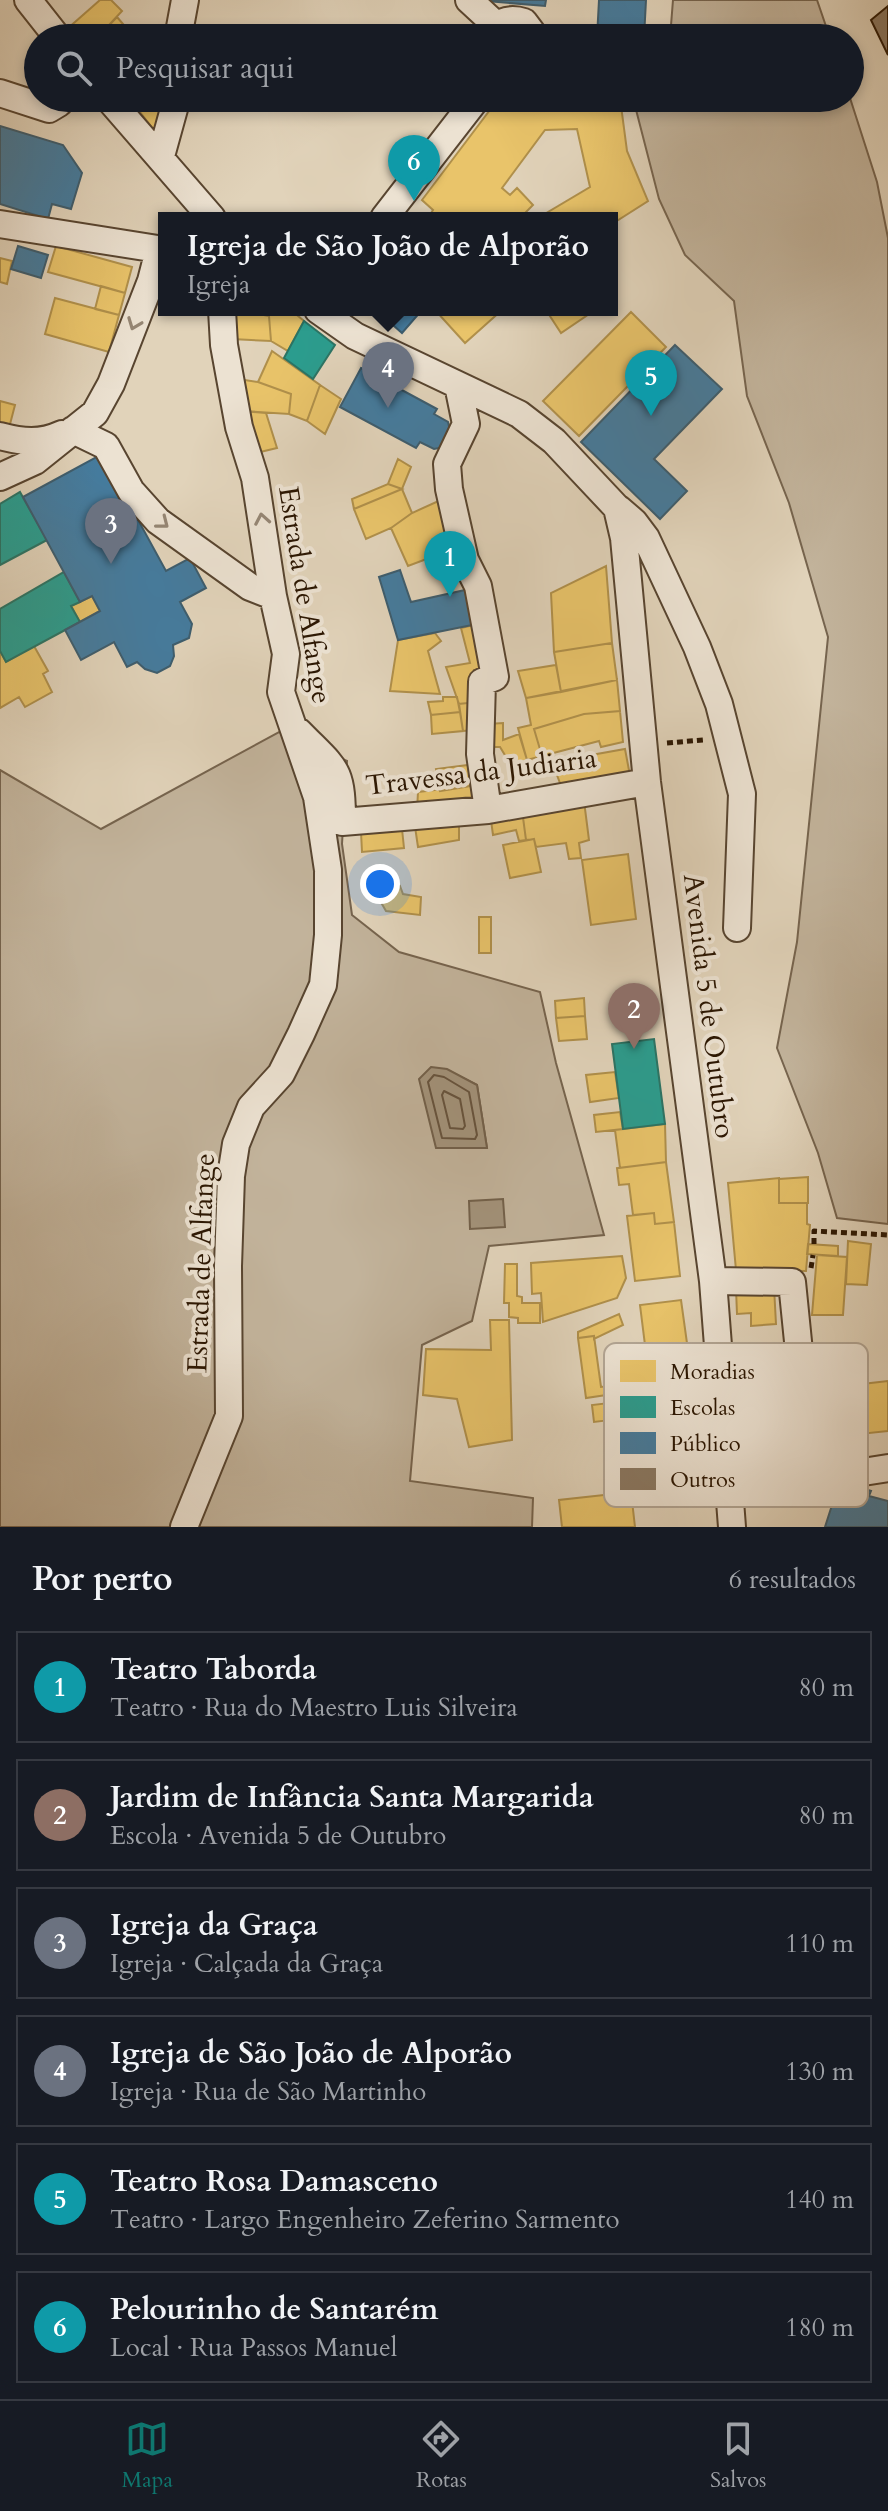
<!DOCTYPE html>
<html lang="pt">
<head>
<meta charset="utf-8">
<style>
	:root { --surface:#171b24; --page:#20242c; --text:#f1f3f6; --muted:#9ea1a6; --line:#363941; --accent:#0f766e }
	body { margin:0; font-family:Cardo,serif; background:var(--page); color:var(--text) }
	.you { position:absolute; left:380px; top:884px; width:28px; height:28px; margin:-20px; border:6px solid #fff; border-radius:50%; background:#1a73e8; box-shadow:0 0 0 12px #1a73e833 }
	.badge { display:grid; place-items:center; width:52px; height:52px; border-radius:50%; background:var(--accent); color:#fff; font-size:26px; font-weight:700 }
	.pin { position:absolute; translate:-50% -66px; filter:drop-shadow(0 2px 4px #0008) }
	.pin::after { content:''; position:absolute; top:42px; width:28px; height:24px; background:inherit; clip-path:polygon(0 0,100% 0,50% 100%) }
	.popup { position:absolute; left:158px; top:212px; width:460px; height:104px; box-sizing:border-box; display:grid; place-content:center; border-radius:0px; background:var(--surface); filter:drop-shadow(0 2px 6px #0005); font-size:26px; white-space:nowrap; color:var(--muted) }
	.popup b { font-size:30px; color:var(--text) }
	.popup::after { content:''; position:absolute; left:50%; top:100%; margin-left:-16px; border:16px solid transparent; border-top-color:var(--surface) }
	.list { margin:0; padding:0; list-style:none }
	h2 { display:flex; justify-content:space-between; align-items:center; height:104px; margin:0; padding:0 32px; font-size:34px }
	h2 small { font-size:26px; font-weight:400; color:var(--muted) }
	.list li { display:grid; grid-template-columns:52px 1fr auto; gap:24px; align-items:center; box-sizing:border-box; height:112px; margin:0 16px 16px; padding:0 16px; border:2px solid var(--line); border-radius:0px }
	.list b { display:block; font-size:30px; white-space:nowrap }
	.list p { margin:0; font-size:26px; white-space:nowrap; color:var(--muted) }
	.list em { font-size:26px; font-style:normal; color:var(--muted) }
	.icon { flex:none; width:44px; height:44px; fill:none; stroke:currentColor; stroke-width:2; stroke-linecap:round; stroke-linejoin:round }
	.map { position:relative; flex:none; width:888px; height:1527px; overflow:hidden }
	.search { position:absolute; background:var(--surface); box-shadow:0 4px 12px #0003; left:24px; right:24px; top:24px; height:88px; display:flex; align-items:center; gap:20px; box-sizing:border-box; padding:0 28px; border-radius:44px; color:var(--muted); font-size:30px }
	.sheet { height:872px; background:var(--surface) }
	nav { display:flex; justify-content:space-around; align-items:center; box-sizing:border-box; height:112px; border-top:2px solid var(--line); background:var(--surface); font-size:22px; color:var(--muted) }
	nav a { display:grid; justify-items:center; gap:4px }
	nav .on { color:var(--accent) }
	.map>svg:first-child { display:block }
	.green { fill:#c2b39b; stroke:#76644e; stroke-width:2; fill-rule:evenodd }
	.water { fill:#a3937b; stroke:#73614b; stroke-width:2 }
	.homes { fill:#e9c46a; stroke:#b0904b; stroke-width:2 }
	.schools { fill:#2a9d8f; stroke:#2a7465; stroke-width:2 }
	.public { fill:#457b9d; stroke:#3d5d6e; stroke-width:2 }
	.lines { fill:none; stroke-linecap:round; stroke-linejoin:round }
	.shore { stroke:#67543e; stroke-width:2 }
	.building { fill:#8a7862; stroke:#2b1602; stroke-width:2 }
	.minor-casing { stroke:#584530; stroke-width:30 }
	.path { stroke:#2b1602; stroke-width:5; stroke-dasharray:6 4; stroke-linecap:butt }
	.minor { stroke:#ece2d2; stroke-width:26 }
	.oneway { stroke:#958674 }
	.labels { text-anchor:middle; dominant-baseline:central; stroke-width:8; stroke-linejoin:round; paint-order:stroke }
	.street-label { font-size:28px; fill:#2b1602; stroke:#ece2d2 }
	.key { fill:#ece2d2; stroke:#b2a594; stroke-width:2 }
	.key-label { font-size:22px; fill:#2b1602 }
</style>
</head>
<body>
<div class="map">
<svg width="888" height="1527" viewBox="0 0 888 1527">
	<rect width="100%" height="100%" fill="#e1d3ba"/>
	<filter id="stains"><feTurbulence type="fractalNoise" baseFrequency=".0025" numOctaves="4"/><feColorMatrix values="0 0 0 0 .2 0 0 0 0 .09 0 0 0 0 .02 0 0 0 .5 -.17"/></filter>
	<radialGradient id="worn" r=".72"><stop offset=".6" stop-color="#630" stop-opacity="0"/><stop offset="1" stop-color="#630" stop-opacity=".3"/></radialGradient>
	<path class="green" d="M673 0H817L830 38H670Z
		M633 98H850L877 182 888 238V1224L837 1218 818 1153 777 1048 797 942 828 637 789 503 747 396 734 301 685 255 659 199Z
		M279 732 347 761 342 844 352 915 399 952 540 992 556 1063 604 1235 489 1246 472 1321 422 1345 410 1481 533 1498 532 1527H0V770L101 829ZM447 1070 477 1085 487 1148Z"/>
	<path class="water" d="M431 1067 447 1069 477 1085 487 1148H436L419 1079Z
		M503 1199 505 1227 470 1229 469 1201Z"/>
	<path class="homes" d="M100 0H111L122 11 97 38H72L66 30Z
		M117 17 135 38H97Z
		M129 98H171L158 135Z
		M499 98H620L627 151 648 201 612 224V218H538L590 187 577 129 545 130 502 188 510 195 517 188 533 205 525 213 529 218H428L433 210 422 200Z
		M56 246 132 267 125 293 48 272Z
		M0 258 12 261 7 284 0 282Z
		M101 286 125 293 119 315 95 309Z
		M55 298 119 315 109 352 45 334Z
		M235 310 269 316 271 341 232 339Z
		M271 310H291L304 321 288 351 271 341 269 316Z
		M435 310H502L465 343Z
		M546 310H595L561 333Z
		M631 312 666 347 579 436 543 401Z
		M272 351 320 385 307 421 289 414 291 394 258 382Z
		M238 379 258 382 291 394 289 414 243 411Z
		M320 385 341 399 325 434 307 421Z
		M0 401 15 405 9 428 0 426Z
		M243 411 266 413 277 448 256 453Z
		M398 459 411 467 402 489 388 484Z
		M388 484 402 489 354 509 352 499Z
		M402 489 412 513 391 528 366 539 354 509Z
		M443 499 453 549 408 566 391 528 412 513Z
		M606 566 612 643 554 652 551 593Z
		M92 596 100 611 80 622 71 606Z
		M482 623 490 670H474L477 702 459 704 446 667 470 663 461 628Z
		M435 633 441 641 428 651 440 694 390 691 398 640Z
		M612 643 617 680 561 692 554 652Z
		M34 646 48 671 43 674 52 692 25 707 19 697 0 708V651L6 662Z
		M556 665 561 692 526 698 518 671Z
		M617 680 620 711 584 714 534 729 542 756 527 760 518 728 531 725 526 698Z
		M443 697H457L460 712 431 715 428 702 443 701Z
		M477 702V730L463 731 459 704Z
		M620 711 623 742 601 747 599 741 542 756 534 729 584 714Z
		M460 712 463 731 432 734 431 715Z
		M503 723V740L519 734 527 760 511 765 500 747H486L488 724Z
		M625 749 631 781 563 791 552 762Z
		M476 764 477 785 440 791 436 769Z
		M477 785 482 808 417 811 418 792Z
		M584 801 589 840 579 843 581 858 569 859 566 843 536 847 534 839 526 840 522 810Z
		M522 810 526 840 519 841 516 830 493 835 490 813Z
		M459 815V840L418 847 414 820Z
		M402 829 404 848 362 852 361 832Z
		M534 839 541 872 510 878 503 845Z
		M628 854 636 919 591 925 582 860Z
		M400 886 403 894 421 897 420 915 386 911 379 899 391 896 390 888Z
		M479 917H491V953H479Z
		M584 998 585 1016 556 1018 555 1001Z
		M585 1016 587 1039 559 1041 556 1018Z
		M615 1072 619 1098 590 1102 586 1075Z
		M620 1112 623 1129 596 1132 594 1115Z
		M665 1124 666 1162 620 1168 615 1130Z
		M666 1162 674 1222 655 1224 654 1213 633 1215 629 1184 619 1185 617 1168Z
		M808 1177V1203H779V1179Z
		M779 1178V1203H807V1224L810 1225 806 1271 736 1270 728 1183Z
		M654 1213 655 1224 674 1222 680 1276 635 1281 627 1216Z
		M848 1241 871 1244 867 1285 846 1284Z
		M808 1244 838 1246V1256L807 1254Z
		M817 1255 847 1257 843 1315H812Z
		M622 1256 626 1278 617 1298 543 1322 541 1293 532 1294 531 1263Z
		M505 1264H517V1296L522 1297V1303H540V1323H518V1318L509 1317V1303H504Z
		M774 1287 776 1324 751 1326V1313L737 1314 736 1289Z
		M681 1300 691 1372 649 1377 640 1305Z
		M619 1314 623 1325 594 1339V1336L578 1338V1332Z
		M490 1320H509L512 1440 469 1447 457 1399 423 1395 426 1349 491 1350Z
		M594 1336 601 1387 619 1385 620 1393 586 1398 578 1338Z
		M783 1354 789 1398 742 1403 736 1360Z
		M691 1372 695 1406 667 1410 666 1398 647 1401 649 1411 630 1413 628 1396 620 1397 618 1381Z
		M852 1372 860 1434 814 1439 806 1377Z
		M888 1381V1431L860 1434 854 1385Z
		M628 1396 630 1413 624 1414V1408L618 1409 616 1398Z
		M789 1398 795 1450 748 1455 742 1403Z
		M617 1402 619 1419 594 1422 592 1405Z
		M695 1406 702 1457 643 1465 638 1423 669 1419 668 1410Z
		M631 1492 635 1527H562L559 1500Z"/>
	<path class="schools" d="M304 321 335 345 313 379 284 358Z
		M20 492 47 540 0 565V504Z
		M64 572 80 602 71 606 80 622 6 662 0 651V609Z
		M654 1039 665 1124 623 1129 612 1044Z"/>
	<path class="public" d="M474 0H546L545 6Z
		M599 0H646L644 38H597Z
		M0 126 63 145 82 173 71 209 52 204 48 219 0 204Z
		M18 246 48 255 41 278 11 269Z
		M376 310H422L402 333Z
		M675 345 722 389 654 459 687 491 660 519 581 442Z
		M361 368 437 409 434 414 448 422 451 435 444 447 434 449 420 442 416 448 340 407Z
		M102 454 166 571 190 558 206 588 180 602 192 624 189 638 173 645 174 656 170 666 157 673 145 669 137 662 127 667 114 642 81 660 65 630 100 611 92 596 80 602 23 497Z
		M400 570 411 602 474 588 482 623 398 640 379 577Z
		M855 1486 871 1491 869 1496 888 1501V1527H825L833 1502 845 1506 849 1490 854 1492Z"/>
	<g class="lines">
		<path class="shore" d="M434 1075 444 1077 469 1092 477 1135 475 1139 442 1138 428 1082Z
			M444 1091 460 1099 465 1126 463 1129 450 1128 442 1095Z"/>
	</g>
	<path class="building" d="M888 6V55L871 20Z"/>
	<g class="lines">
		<defs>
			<path id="minor" d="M28 0 58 38
				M469 0 496 25
				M178 38 185 0
				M489 38C495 22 508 17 524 22L536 38
				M0 93 49 109 59 103 61 98
				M108 98 212 218
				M161 156 177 98
				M384 218 477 98
				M0 224 164 250
				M318 310 355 336 519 414 554 441 617 508 624 538 647 782 713 1281 732 1527
				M458 385 466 424 447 464 449 489 465 560 478 586 495 677 482 682 480 754 488 810
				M73 430 106 446 131 491 158 521 250 587 273 596
				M0 436C23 442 40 444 62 434
				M0 477 35 461 95 413 111 384 151 281 159 250
				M619 509 634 522 646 538 697 647 719 704 742 794 737 928
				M299 732C336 770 342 767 342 822L488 810 647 782
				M713 1281 792 1282 812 1480
				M727 1483 812 1480 888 1468
				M184 1527 229 1416 228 1266 231 1176 236 1144 251 1107 281 1074 301 1034 323 985 328 935V870L317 797 281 692 286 654 273 596 255 478 239 427 224 345 222 310"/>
		</defs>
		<use href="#minor" class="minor-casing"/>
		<path class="path" d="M667 743 703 740
			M814 1244V1231L888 1235
			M811 1268 813 1255"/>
		<use href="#minor" class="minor"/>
	</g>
	<defs><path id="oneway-chevron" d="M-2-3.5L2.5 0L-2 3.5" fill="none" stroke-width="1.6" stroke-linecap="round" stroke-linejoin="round" transform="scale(2)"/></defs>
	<g class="oneway">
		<use href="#oneway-chevron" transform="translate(134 324) rotate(111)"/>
		<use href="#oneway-chevron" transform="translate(262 519) rotate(-100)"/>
		<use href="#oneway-chevron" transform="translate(163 523) rotate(38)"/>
	</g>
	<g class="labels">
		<g class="street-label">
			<text transform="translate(305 595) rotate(81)">Estrada de Alfange</text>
			<text transform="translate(481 772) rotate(-7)">Travessa da Judiaria</text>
			<text transform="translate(709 1006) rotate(83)">Avenida 5 de Outubro</text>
			<text transform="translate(201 1263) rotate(-88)">Estrada de Alfange</text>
		</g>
	</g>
	<rect x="604" y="1343" width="264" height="164" rx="12" class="key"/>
	<rect x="620" y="1360" width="36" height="22" fill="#e9c46a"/>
	<rect x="620" y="1396" width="36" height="22" fill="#2a9d8f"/>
	<rect x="620" y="1432" width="36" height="22" fill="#457b9d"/>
	<rect x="620" y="1468" width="36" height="22" fill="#8a7862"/>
	<g class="key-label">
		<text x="670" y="1379">Moradias</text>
		<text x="670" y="1415">Escolas</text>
		<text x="670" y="1451">Público</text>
		<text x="670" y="1487">Outros</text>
	</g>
	<rect width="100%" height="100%" filter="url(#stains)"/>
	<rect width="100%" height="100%" fill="url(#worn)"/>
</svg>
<div class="you"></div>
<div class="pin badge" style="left:450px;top:597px;background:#0f9aa8">1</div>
<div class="pin badge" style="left:634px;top:1049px;background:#8d6e63">2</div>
<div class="pin badge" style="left:111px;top:564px;background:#6b7280">3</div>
<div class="pin badge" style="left:388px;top:408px;background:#6b7280">4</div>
<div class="popup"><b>Igreja de São João de Alporão</b>Igreja</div>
<div class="pin badge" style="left:651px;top:416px;background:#0f9aa8">5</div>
<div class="pin badge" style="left:414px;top:201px;background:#0f9aa8">6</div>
<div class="search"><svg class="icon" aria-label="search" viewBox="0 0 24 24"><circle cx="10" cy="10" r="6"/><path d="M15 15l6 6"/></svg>Pesquisar aqui</div>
</div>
<section class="sheet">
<h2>Por perto<small>6 resultados</small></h2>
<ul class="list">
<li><span class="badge" style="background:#0f9aa8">1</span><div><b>Teatro Taborda</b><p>Teatro · Rua do Maestro Luis Silveira</p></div><em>80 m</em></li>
<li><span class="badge" style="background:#8d6e63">2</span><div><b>Jardim de Infância Santa Margarida</b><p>Escola · Avenida 5 de Outubro</p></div><em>80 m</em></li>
<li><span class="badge" style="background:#6b7280">3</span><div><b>Igreja da Graça</b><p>Igreja · Calçada da Graça</p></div><em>110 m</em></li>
<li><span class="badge" style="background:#6b7280">4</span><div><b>Igreja de São João de Alporão</b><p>Igreja · Rua de São Martinho</p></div><em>130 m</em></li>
<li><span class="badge" style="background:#0f9aa8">5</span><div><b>Teatro Rosa Damasceno</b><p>Teatro · Largo Engenheiro Zeferino Sarmento</p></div><em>140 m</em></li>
<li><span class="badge" style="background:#0f9aa8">6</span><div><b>Pelourinho de Santarém</b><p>Local · Rua Passos Manuel</p></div><em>180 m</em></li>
</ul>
</section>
<nav>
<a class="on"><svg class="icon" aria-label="map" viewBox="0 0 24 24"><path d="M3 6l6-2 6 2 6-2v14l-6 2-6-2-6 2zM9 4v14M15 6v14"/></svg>Mapa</a>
<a><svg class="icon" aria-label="directions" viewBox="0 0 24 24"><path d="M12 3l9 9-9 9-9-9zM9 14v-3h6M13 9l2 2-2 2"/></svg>Rotas</a>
<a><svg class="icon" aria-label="saved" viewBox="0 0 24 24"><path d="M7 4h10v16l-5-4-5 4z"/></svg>Salvos</a>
</nav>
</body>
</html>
